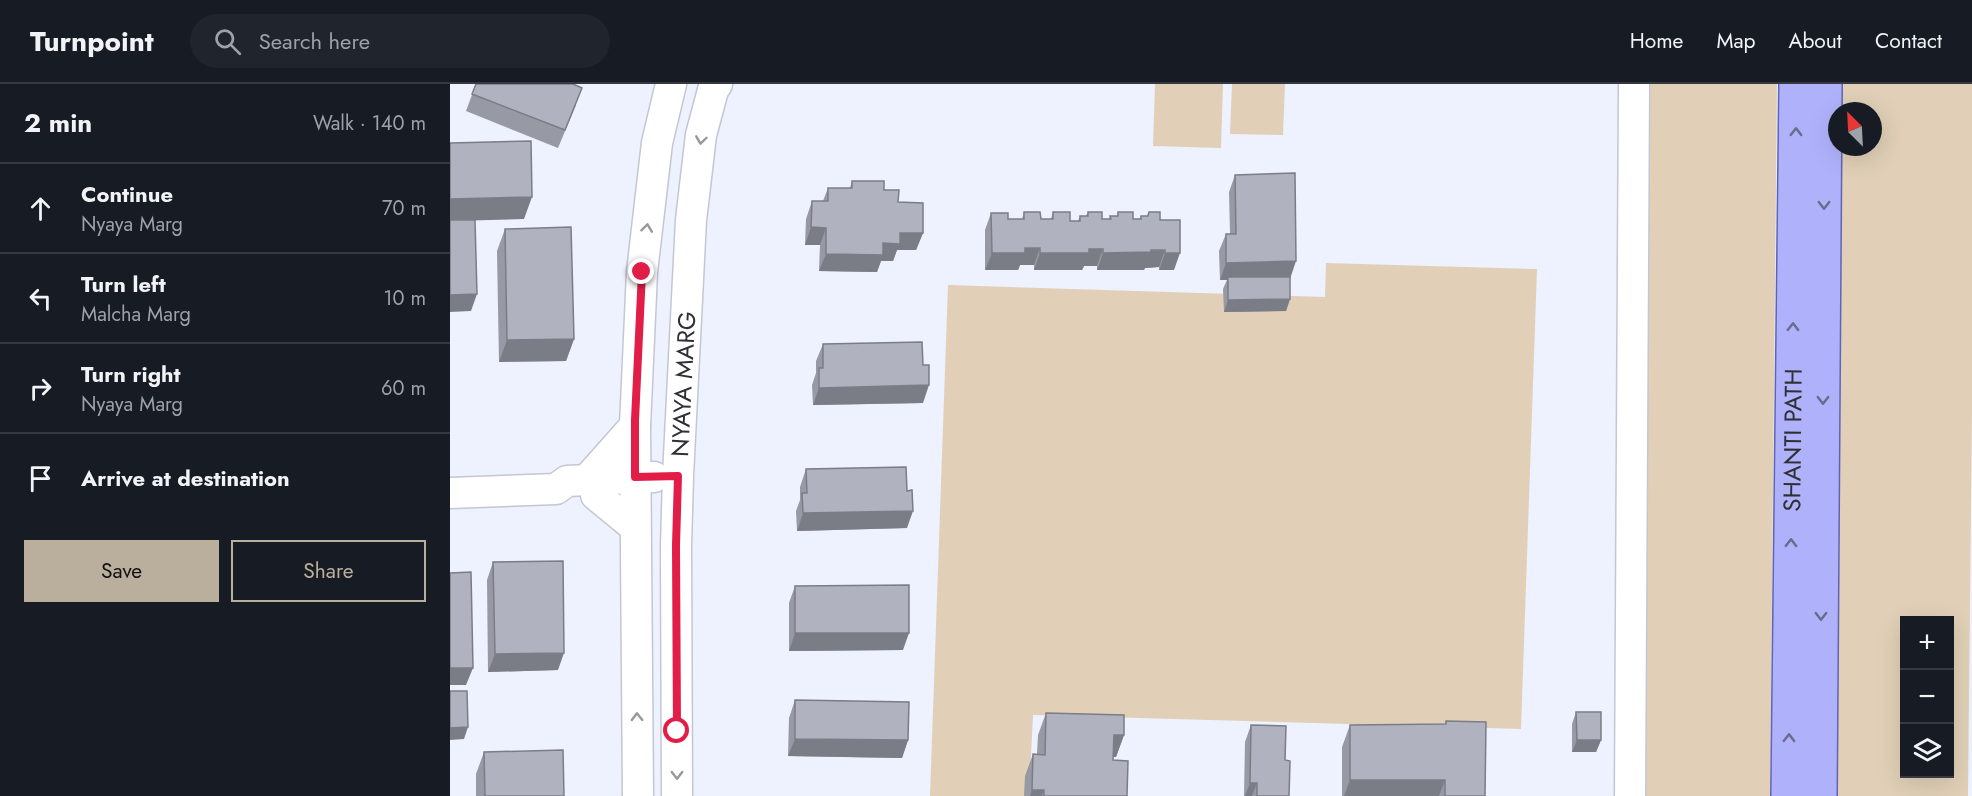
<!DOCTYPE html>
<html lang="en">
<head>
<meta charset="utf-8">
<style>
	:root { --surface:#171b24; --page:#20242c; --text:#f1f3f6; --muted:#9ea1a6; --line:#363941; --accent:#baaf9c }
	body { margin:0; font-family:Jost,sans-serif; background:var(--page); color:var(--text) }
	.controls { position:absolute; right:18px; bottom:18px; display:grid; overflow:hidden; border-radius:0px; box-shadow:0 6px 24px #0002 }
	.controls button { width:54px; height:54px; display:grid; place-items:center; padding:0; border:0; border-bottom:2px solid var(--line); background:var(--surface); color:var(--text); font:30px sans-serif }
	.compass { position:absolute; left:1378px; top:18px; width:54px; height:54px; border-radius:50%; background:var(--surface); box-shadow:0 6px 24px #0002; rotate:336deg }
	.stop { position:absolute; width:18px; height:18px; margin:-14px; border:4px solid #e11d48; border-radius:50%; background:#fff }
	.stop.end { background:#e11d48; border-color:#fff; box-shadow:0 2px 6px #0008 }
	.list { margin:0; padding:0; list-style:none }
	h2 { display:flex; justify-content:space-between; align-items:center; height:78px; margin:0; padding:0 24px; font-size:26px }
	h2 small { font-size:20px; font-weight:400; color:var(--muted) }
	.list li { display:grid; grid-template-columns:39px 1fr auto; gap:18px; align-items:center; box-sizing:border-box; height:90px; padding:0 24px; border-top:2px solid var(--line) }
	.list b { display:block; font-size:22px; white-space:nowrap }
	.list p { margin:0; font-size:20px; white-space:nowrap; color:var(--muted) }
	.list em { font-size:20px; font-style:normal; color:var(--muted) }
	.actions { display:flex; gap:12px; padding:18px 24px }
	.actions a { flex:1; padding:14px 0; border:2px solid var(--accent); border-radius:0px; text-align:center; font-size:21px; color:var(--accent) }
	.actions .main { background:var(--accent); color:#111 }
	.icon { flex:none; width:33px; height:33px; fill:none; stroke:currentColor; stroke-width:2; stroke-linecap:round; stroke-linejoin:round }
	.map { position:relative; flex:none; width:1522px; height:712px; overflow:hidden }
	header { display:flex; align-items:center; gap:36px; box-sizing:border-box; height:84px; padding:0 30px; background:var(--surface); border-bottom:2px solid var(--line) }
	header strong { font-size:28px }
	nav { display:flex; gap:33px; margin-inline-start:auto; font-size:21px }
	.search { width:420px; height:54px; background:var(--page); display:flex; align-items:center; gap:15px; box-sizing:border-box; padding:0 21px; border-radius:33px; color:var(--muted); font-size:22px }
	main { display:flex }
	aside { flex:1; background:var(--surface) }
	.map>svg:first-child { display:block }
	.green { fill:#e1d0b7; fill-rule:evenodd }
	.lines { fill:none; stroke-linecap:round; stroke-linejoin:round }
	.minor-casing { stroke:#c4c6d3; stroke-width:33 }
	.major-casing { stroke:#5f63b4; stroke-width:36 }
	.minor { stroke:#fff; stroke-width:30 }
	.major { stroke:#afb2fb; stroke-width:33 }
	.wall { fill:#9799a4 }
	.shaded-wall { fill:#7b7d86 }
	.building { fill:#b0b2bf; stroke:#7b7d86; stroke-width:1.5 }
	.oneway { stroke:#696a8e }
	.oneway2 { stroke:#97989a }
	.route { stroke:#e11d48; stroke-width:8 }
	.labels { text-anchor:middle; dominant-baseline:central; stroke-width:6; stroke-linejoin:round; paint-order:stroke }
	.street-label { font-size:24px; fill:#2f3035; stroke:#fff }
</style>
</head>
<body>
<header>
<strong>Turnpoint</strong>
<div class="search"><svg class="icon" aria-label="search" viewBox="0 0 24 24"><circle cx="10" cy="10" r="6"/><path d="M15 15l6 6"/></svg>Search here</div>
<nav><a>Home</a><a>Map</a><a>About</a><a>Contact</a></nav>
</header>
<main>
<aside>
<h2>2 min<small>Walk · 140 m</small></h2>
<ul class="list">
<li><svg class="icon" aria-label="ahead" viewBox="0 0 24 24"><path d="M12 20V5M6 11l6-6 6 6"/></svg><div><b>Continue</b><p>Nyaya Marg</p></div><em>70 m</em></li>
<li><svg class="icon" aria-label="left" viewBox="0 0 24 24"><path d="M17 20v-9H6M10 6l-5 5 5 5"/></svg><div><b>Turn left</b><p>Malcha Marg</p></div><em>10 m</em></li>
<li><svg class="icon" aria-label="right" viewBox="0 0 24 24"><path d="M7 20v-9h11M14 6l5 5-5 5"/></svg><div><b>Turn right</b><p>Nyaya Marg</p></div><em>60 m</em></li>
<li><svg class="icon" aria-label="arrive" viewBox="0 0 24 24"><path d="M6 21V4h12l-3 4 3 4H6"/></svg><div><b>Arrive at destination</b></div></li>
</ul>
<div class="actions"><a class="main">Save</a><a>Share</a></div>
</aside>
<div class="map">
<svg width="1522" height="712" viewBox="0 0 1522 712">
	<rect width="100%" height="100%" fill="#eef1fe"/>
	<path class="green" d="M705 0H773L771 64 703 62Z
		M782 0H835L833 51 780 50Z
		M1192 0H1327L1320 712H1190Z
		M1390 0H1522V325L1518 712H1387L1390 63H1423V27H1390ZM1454 536H1500V690H1454Z
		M876 179 1087 185 1071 645 583 631 579 712H480L498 201 875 213Z"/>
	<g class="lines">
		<defs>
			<g id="minor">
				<path d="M137 396 185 342"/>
				<path d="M0 409 106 405 117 397 204 393"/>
				<path d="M146 411 185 443"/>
				<path d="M188 712 185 342 192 188 207 59 221 0"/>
				<path id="s1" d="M227 712 226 462 228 392 241 136 251 51 263 6 267 0"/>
				<path d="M1180 712 1184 0"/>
			</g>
			<g id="major">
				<path id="s2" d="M1338 712 1346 0"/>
				<path d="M1370 712 1375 0"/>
			</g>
		</defs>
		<use href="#minor" class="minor-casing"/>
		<use href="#major" class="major-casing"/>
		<use href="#minor" class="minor"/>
		<use href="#major" class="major"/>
	</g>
	<path class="wall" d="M26 0 126 21 108 64 16 27Z
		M785 91 840 194V215L836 227 774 228 773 205 777 196H770L769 167 776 150H780L779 108Z
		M402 97 434 106 448 118 473 149 466 166H447L443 177H431L427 188 369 187 370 161H355L356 135 362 117H373L378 104H400Z
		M574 128 591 135H601L603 128 620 137H628L630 132H636L638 128 652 135H659L660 132H667L668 128 683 135H689L691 132H697L699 128 710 136 724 186H709V183L695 184 694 186H647V182H634L632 186H584V181H570L568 186H535V146L541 129 558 135H572Z
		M55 145 124 255 116 277 49 278 47 167Z
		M373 260 473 319 363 321 362 301 366 289V277Z
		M356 385 457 444 347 447 346 427 350 416V403Z
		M43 478 108 586 38 588 37 496Z
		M345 502 453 566 339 567V519Z
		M345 616 458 656 452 674 338 672 339 634Z
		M1126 628 1151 656 1146 668H1122V640Z
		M596 629 674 651 666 673H663V676L677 712H574L575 692 583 670H587L588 651Z
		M996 637 1035 712H892V663L900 641 995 640Z
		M801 641 835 676 839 712H794L795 658Z
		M34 668 114 712H26V690Z"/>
	<path class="shaded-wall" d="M82 113 74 135 0 137V115Z
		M361 143 376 144 370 161H355Z
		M450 149H473L466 166H447L443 177H431L427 188 369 187 376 170 433 159Z
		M575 164H590L584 181H570L568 186H535L542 169Z
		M639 165H653L647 182H634L632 186H584L590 169Z
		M715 166 709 183 695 184 694 186H647L653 169Z
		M715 169H730L724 186H709Z
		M846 177 840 195 778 193 777 196H770L776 179Z
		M27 210 21 227 0 228V211Z
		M840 215 836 227 774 228 778 216Z
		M124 255 116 277 49 278 57 256Z
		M479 301 473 319 363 321 369 304Z
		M463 427 457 444 347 447 353 429Z
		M345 549H459L453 566 339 567Z
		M114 569 108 586 38 588 45 570Z
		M0 584H23L16 601H0Z
		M18 643 14 655 0 656V644Z
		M664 651H674L666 673H656Z
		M345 655 458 656 452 674 338 672Z
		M1127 656H1151L1146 668H1122Z
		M900 696H995L989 712H894Z
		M800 699H807L802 712H795Z
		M582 706H594L592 712H580Z"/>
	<path class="building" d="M26 0H123L132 4 115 46 22 10Z
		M81 57 82 113 0 115V59Z
		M845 89 846 177 776 179V150H786L785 91Z
		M402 97H434V106H449L448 118 473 119V149H450V160L433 159V171L376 170V144L361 143 362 117H378V104H402Z
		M574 128H590L591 135H603V128H620V137H630V132H638V128H652V135H661L660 132H668V128H683V135H691V132H698L699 128H710V136H730V169H715V166H701V168L653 169V165H639V169H590V164H575V169H542L541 129H558V135H574Z
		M0 136H25L27 210 0 211Z
		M121 143 124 255 57 256 55 145Z
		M778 193H840V215L778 216Z
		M472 258 473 281H479V301L369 304V284H373V260Z
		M456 383 457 407 462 406 463 427 353 429 352 409H357L356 385Z
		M113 477 114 569 45 570 43 478Z
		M21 488 23 584H0V489Z
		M459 501V549H345V502Z
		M0 607H17L18 643 0 644Z
		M345 616 459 618 458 656 345 655Z
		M1126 628H1151V656H1127Z
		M596 629 674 631V651H664L663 676 678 677 677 712H594V706H582L583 670 595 671Z
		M996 637 1036 638 1035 712H995V696H900V641L996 640Z
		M801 641 836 642 835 676 840 677 839 712H807V699H800Z
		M113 666 114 712H35L34 668Z"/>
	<defs><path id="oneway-chevron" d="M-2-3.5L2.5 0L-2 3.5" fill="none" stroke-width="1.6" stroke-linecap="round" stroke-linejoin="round" transform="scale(1.5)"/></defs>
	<g class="oneway">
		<use href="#oneway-chevron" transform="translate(1346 48) rotate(-89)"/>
		<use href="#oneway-chevron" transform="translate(1374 121) rotate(90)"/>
		<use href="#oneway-chevron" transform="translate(1343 243) rotate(-89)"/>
		<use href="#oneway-chevron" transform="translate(1373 316) rotate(90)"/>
		<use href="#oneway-chevron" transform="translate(1341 459) rotate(-89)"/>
		<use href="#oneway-chevron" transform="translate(1371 532) rotate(90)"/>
		<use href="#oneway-chevron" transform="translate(1339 654) rotate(-89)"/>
	</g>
	<g class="oneway2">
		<use href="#oneway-chevron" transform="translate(251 56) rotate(98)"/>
		<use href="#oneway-chevron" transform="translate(197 144) rotate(-83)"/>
		<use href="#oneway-chevron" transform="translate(187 633) rotate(-91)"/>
		<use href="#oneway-chevron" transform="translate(227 691) rotate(90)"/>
	</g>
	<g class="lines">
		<path class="route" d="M192 188 185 336V393L228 392 226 462 227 647"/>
	</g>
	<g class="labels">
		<g class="street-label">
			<text stroke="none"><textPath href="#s1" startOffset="412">NYAYA MARG</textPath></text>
			<text stroke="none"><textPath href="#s2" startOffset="356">SHANTI PATH</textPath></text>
		</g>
	</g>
</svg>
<div class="controls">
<button>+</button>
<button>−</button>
<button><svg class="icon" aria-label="layers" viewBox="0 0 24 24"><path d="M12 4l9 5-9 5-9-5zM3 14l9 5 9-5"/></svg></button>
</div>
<svg class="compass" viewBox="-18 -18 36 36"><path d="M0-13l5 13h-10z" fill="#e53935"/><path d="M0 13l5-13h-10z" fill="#9ea1a6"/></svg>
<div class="stop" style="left:227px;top:647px"></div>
<div class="stop end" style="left:192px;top:188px"></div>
</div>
</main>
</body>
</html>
